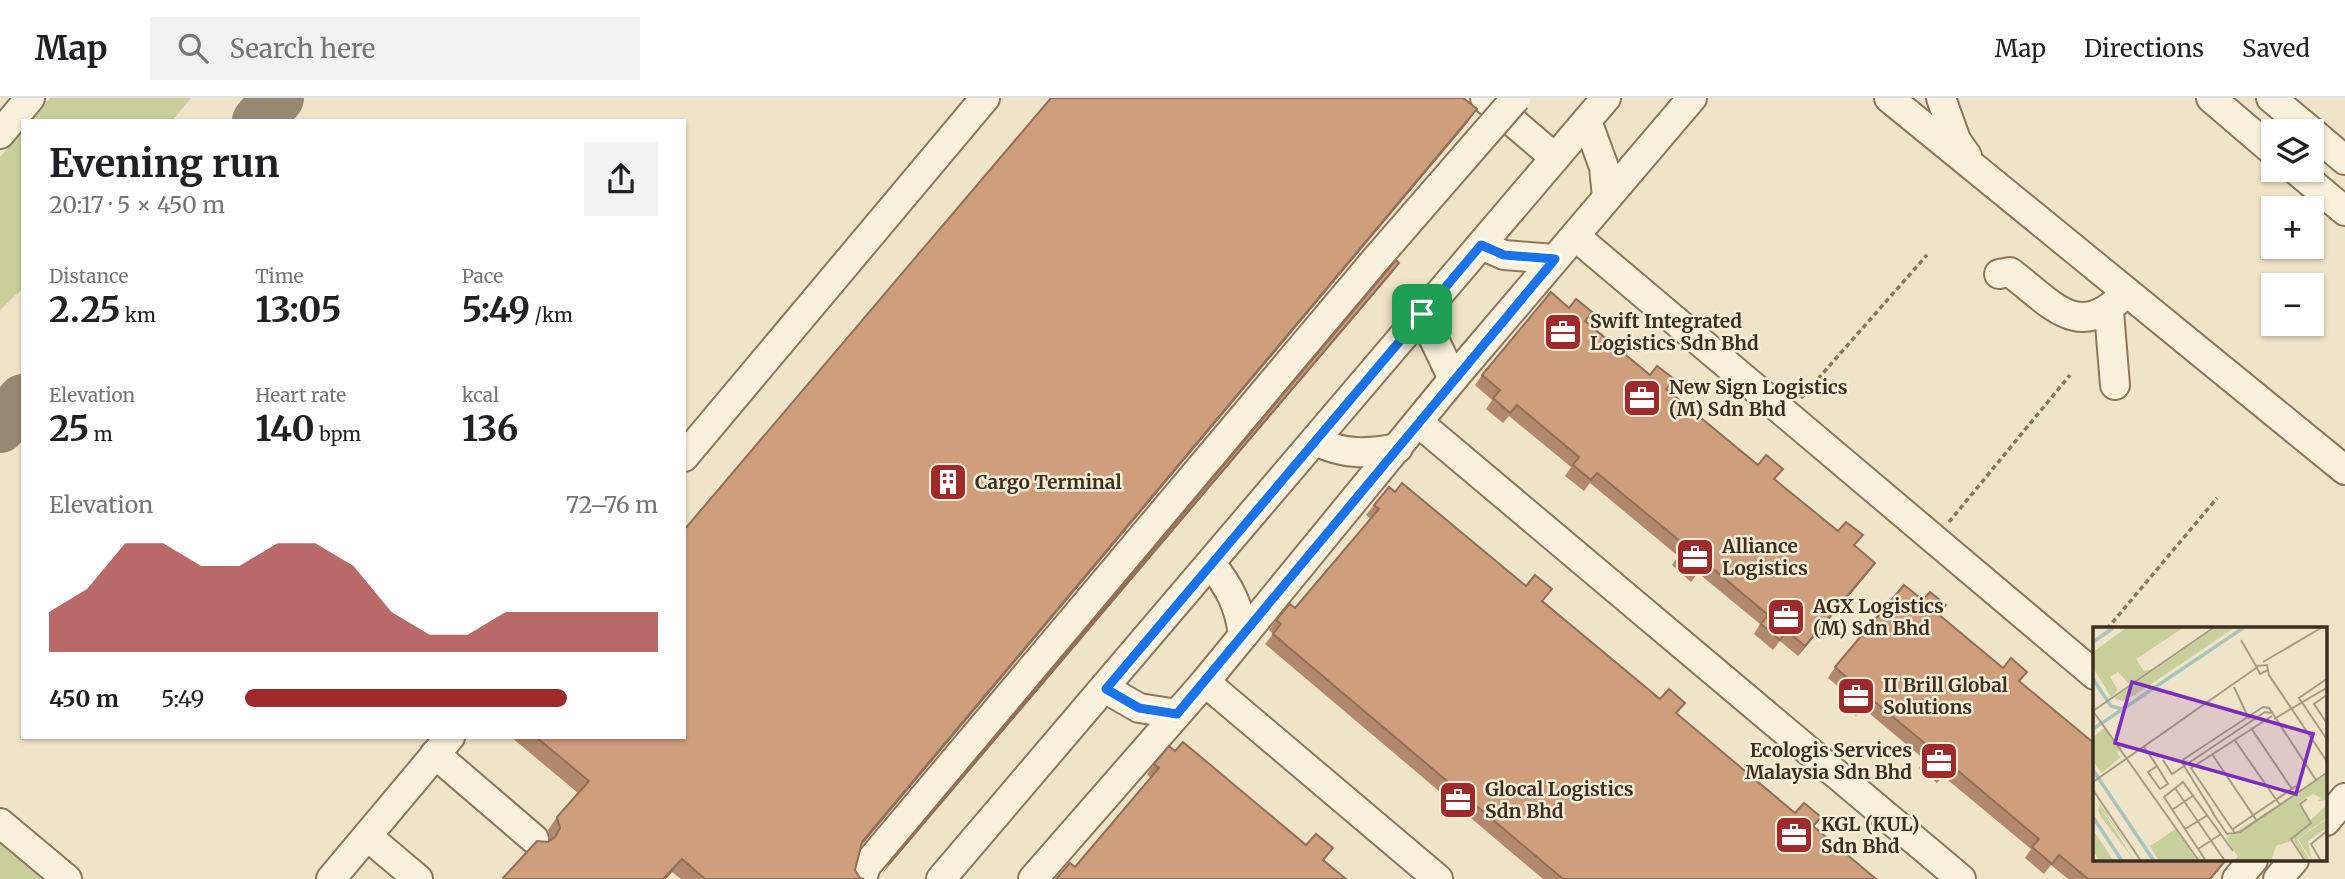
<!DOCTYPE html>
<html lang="en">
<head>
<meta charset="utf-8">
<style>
	body { margin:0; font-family:Merriweather,serif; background:#f2f2f2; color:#202124; height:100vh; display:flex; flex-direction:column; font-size:26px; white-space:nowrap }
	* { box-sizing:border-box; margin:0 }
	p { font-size:23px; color:#757577 }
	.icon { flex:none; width:38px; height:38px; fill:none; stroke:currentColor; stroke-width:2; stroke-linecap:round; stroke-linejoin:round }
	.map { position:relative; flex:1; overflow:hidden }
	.details { position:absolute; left:21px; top:21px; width:665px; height:620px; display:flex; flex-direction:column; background:#fff; border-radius:0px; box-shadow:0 2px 5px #0004 }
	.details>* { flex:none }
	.buttons { position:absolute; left:2261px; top:21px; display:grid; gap:14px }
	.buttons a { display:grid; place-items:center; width:63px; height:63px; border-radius:0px; background:#fff; box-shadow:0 2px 5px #0004; font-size:35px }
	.pin { position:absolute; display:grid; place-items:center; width:60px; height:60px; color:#fff; margin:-30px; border-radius:14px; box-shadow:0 4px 10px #0006 }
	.round { display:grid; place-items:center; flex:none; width:74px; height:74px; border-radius:0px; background:#f2f2f2 }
	.overview { display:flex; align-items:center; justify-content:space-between; height:119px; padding:0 28px }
	h1 { font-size:38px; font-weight:700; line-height:52px }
	.figures { display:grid; grid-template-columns:repeat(3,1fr); gap:10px; height:119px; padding:7px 28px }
	.figures div { display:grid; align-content:center }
	.figures b { font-size:35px; font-weight:700 }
	.figures small { font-size:19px; font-weight:400 }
	.figures p { font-size:19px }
	.chart { height:196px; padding:14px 28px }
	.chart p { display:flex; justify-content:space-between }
	.chart svg { width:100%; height:126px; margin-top:7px; fill:#9e2a2b; opacity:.7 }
	ul { padding:0 28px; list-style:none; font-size:23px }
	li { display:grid; grid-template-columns:112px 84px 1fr; align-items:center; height:52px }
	li i { height:18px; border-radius:9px; background:#9e2a2b }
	header { display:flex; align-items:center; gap:42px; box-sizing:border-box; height:98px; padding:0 35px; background:#fff; border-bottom:2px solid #e0e0e0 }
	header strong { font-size:33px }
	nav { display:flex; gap:38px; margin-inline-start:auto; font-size:24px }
	.search { width:490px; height:63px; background:#f2f2f2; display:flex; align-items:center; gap:18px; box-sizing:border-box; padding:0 24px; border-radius:0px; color:#757577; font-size:26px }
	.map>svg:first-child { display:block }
</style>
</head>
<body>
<header>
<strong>Map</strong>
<div class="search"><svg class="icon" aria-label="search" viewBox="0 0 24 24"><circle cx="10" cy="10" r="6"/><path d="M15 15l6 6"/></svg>Search here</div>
<nav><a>Map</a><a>Directions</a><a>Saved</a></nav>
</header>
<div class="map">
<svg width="2345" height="781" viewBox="0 0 2345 781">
	<rect width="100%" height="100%" fill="#f0e4c8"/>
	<g fill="#c9cf9b">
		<path d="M 50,0 L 191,0 L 172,23 L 31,23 Z"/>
		<path d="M 23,32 L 23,190 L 0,212 L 0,59 Z"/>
		<path d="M 0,742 L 46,781 L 0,781 Z"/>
	</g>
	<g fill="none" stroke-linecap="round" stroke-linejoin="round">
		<g stroke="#968974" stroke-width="52">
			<path d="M 258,23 L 278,0"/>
			<path d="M 0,329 L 23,302"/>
		</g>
		<defs>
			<g id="minor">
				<path d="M 1485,0 L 1555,60"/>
				<path d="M 1889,0 L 2345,372"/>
				<path d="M 1941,0 L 1956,42 L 1967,58"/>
				<path d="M 2211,0 L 2273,53"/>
				<path d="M 2271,0 L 2311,33"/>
				<path d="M 1587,23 L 1604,69 L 1607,99"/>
				<path d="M 2312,34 L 2345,62"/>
				<path d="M 0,36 L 30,0"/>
				<path d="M 2296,72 L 2345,113"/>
				<path d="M 1575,138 L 2095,577"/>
				<path d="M 1481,147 L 1504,157 L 1554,161"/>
				<path d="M 1999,176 L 2010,174 C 2052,206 2080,246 2126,194"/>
				<path d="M 2109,214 L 2115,287"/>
				<path d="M 1422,216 L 1453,281"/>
				<path d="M 1419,325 L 1961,781"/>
				<path d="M 1315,343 C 1344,357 1367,356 1398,350"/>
				<path d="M 684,359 L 985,0"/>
				<path d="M 1211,466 C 1229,488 1240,509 1243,538"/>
				<path d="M 1205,584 L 1438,781"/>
				<path d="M 1106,591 L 1139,610 L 1177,616"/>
				<path d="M 435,656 L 534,741"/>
				<path d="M 2326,723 L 2345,700"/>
				<path d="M 0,725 L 67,781"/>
				<path d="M 367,738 L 418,781"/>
				<path d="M 331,781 L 450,639"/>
				<path d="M 862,781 L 866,768 L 1377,160"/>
				<path d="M 941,781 L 1606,0"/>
				<path d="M 1033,781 L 1205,584 L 1453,281 L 1692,0"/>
				<path d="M 2237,781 L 2253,762"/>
				<path d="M 2278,781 L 2294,762"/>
			</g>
		</defs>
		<use href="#minor" stroke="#8d765c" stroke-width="32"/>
		<g stroke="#8d765c" stroke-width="3.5" stroke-dasharray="5 3.5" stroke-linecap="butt">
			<path d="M 1801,300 L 1927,157"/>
			<path d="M 1949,424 L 2070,277"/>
			<path d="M 2107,531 L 2217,400"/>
		</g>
		<use href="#minor" stroke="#faf1dc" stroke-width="28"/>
		<defs>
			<path id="minor-bridge" d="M 1377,160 L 1516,0"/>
		</defs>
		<use href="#minor-bridge" stroke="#8d765c" stroke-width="32" stroke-linecap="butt"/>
		<use href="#minor-bridge" stroke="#faf1dc" stroke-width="28"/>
	</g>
	<g fill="#b2896c">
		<path d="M 1468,24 L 862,747 L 855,772 L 860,780 L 864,781 L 681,781 L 672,774 L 666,781 L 503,781 L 537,743 L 548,744 L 550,742 L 548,732 L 557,719 L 578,695 L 511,639 L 684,639 Z"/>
		<path d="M 1592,214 L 1586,224 L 1875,465 L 1868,475 L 1798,558 L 1780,543 L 1773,552 L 1754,536 L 1760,526 L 1698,475 L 1691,484 L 1672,467 L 1678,458 L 1590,385 L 1584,393 L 1565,378 L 1571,369 L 1509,318 L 1503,325 L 1486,311 L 1492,302 L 1475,287 L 1482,277 Z"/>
		<path d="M 1374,407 L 1543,503 L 1795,715 L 1821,719 L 1814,729 L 1876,781 L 1543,781 L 1265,546 L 1273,536 L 1269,532 L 1276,522 L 1295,510 L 1371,421 L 1366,417 Z"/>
		<path d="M 1923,502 L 1946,507 L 1939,516 L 2020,584 L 2226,762 L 2211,781 L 2068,781 L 2051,767 L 2044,776 L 2025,760 L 2031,751 L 1943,678 L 1937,685 L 1919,670 L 1925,662 L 1863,610 L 1856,618 L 1839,603 L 1845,594 L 1828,580 L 1835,569 Z"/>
		<path d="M 1154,666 L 1306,747 L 1333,750 L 1075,769 L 1151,680 L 1147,676 Z"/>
	</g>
	<g fill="#916f58">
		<path d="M 1477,11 L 1468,24 L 853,757 L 862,744 Z"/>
		<path d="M 1399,165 L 1392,175 L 881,777 L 888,767 Z"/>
		<path d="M 1875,465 L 1868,475 L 1798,558 L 1805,548 Z"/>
		<path d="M 682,761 L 672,774 L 666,781 L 663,781 Z"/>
	</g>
	<g fill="#cf9f7d" stroke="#916f58" stroke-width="2">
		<path d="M 1051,0 L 1463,0 L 1477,11 L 862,744 L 855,772 L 860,780 L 864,781 L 705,781 L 682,761 L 663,781 L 504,781 L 503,780 L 537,743 L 548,744 L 555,739 L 560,730 L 557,719 L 589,683 L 536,639 L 684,639 L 684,432 Z"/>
		<path d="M 1396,162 L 1399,165 L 888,767 Z"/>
		<path d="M 1551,194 L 1569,210 L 1576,201 L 1592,214 L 1585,223 L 1650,277 L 1657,268 L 1674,281 L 1666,291 L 1758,367 L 1766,357 L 1783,371 L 1774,381 L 1838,433 L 1846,424 L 1863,437 L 1854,447 L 1875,465 L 1805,548 L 1787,533 L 1780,542 L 1761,526 L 1768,517 L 1705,464 L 1698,473 L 1679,457 L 1686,448 L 1597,375 L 1591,382 L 1573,367 L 1579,359 L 1517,307 L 1510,315 L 1493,300 L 1500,292 L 1482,277 Z"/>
		<path d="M 1402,385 L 1526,488 L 1535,477 L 1552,491 L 1542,503 L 1660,601 L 1669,591 L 1685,605 L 1676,615 L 1795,715 L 1804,705 L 1821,719 L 1813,728 L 1876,781 L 1563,781 L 1273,536 L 1281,526 L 1276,522 L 1288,508 L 1290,506 L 1295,510 L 1379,411 L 1374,407 L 1389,389 L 1395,394 Z"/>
		<path d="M 1904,487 L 1923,502 L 1930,494 L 1946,507 L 1938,516 L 2003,570 L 2011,560 L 2027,574 L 2019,583 L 2095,646 L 2095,762 L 2226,762 L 2210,781 L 2088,781 L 2059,757 L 2052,766 L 2032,749 L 2039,741 L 1951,667 L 1944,675 L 1926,660 L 1933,652 L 1870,600 L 1863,607 L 1846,593 L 1853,585 L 1835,569 Z"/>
		<path d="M 1183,644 L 1306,747 L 1316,736 L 1333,750 L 1323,762 L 1346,781 L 1056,781 L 1070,765 L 1075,769 L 1159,670 L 1154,666 L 1169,648 L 1175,653 Z"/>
	</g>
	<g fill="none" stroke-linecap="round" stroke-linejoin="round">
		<defs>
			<path id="route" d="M 1481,147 L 1504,157 L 1555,161 L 1177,616 L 1139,610 L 1106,591 Z"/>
		</defs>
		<use href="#route" stroke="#fff" stroke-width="14"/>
		<use href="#route" stroke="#1a73e8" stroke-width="9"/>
	</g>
	<defs>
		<symbol id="office-square" viewBox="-11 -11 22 22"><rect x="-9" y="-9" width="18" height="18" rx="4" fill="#9e2a2b" stroke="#f7eed8"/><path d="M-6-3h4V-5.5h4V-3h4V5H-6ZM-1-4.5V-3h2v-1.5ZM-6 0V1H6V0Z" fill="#fff"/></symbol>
		<symbol id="building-square" viewBox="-11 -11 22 22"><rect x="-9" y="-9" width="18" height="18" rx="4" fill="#9e2a2b" stroke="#f7eed8"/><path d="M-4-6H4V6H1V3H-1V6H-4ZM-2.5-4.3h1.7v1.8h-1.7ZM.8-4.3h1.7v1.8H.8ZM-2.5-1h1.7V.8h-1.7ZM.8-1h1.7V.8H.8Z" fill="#fff"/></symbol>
	</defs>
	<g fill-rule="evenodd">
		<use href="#office-square" x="1541" y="212" width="44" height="44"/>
		<use href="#office-square" x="1620" y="278" width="44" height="44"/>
		<use href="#building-square" x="926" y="362" width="44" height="44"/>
		<use href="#office-square" x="1673" y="437" width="44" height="44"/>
		<use href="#office-square" x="1764" y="497" width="44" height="44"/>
		<use href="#office-square" x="1834" y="576" width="44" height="44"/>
		<use href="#office-square" x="1917" y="641" width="44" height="44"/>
		<use href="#office-square" x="1436" y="680" width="44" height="44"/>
		<use href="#office-square" x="1772" y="715" width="44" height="44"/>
	</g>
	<g text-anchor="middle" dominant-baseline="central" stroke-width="5" stroke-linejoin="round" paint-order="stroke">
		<g font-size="19" font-weight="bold" fill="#3d2e20" stroke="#f7eed8" text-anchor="start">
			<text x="1590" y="223">Swift Integrated<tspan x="1590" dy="22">Logistics Sdn Bhd</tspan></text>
			<text x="1669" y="289">New Sign Logistics<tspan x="1669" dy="22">(M) Sdn Bhd</tspan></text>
			<text x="975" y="384">Cargo Terminal</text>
			<text x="1722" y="448">Alliance<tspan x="1722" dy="22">Logistics</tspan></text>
			<text x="1813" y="508">AGX Logistics<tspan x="1813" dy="22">(M) Sdn Bhd</tspan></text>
			<text x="1883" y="587">II Brill Global<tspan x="1883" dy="22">Solutions</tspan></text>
			<text x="1912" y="652" text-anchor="end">Ecologis Services<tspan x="1912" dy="22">Malaysia Sdn Bhd</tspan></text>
			<text x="1485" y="691">Glocal Logistics<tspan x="1485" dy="22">Sdn Bhd</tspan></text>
			<text x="1821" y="726">KGL (KUL)<tspan x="1821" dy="22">Sdn Bhd</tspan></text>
		</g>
	</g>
	<g transform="translate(2093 529)">
		<rect width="234" height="234" fill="#f0e4c8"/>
		<path d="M 33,1 L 90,1 L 43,32 L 51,44 L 60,42 L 37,58 L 25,45 L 17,50 L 25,63 L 18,70 L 0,41 L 0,25 ZM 122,1 L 141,1 L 42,68 L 29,74 L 21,71 ZM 11,101 L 29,122 L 24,125 L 27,129 L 31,127 L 9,146 L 0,134 L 0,110 ZM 234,147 L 234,173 L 225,174 L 228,171 L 220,167 L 205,176 L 217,194 L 198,214 L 183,219 L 178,234 L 139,234 L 145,230 L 133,211 ZM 7,177 L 46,234 L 7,180 L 42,234 L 8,190 L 5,183 ZM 234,178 L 234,191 L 204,212 L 217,234 L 213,234 L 199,210 ZM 234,192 L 234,201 L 215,214 L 219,234 L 205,212 ZM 83,202 L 104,234 L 66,234 L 57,219 ZM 0,203 L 21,234 L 6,233 L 0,224 Z" fill="#c9cf9b"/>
		<path fill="none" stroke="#a9c4bc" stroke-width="3.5" d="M 0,15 L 20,1M 0,52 L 18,79 L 29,82M 0,102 L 150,1M 0,143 L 61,234M 0,190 L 29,234"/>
		<path fill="none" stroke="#a89b85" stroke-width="2" d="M 148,13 L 163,39M 170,35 L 228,1M 175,43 L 167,47 L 163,39 L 174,38 L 176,48 L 235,136M 235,51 L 206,71 L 235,114M 141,60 L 156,92M 235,67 L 221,77 L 235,98M 0,84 L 106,234M 0,84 L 120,1M 181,92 L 235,60M 158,101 L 199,162M 141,112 L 187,178M 51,120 L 64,139 L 75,157 L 67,162 L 55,145 L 64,139M 119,127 L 164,194M 70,133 L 79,147 L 172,85 L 178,86M 0,155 L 163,41M 82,161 L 132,234M 0,163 L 48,234M 79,183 L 101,168M 119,185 L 134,207 L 147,205 L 235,145M 121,187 L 88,134 L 170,80 L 176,81 L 223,153M 92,202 L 115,188M 140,202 L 203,159M 141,205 L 98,141 L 179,89M 105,222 L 128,207M 113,234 L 71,170 L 90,155 L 140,224M 212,234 L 198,212 L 218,196 L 207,177 L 214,172M 228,234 L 218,217 L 235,203"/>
		<path fill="#7b2cbf" fill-opacity="0.15" stroke="#7b2cbf" stroke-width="3.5" d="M 39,55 L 220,107 L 203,167 L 22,116 Z"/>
		<rect width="234" height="234" fill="none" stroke="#3d2e20" stroke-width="3.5"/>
	</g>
</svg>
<div class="buttons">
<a><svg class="icon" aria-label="layers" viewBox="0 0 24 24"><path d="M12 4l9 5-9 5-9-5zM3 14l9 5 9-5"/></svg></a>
<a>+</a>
<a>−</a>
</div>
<div class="pin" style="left:1422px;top:216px;background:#1e9e55"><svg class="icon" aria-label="arrive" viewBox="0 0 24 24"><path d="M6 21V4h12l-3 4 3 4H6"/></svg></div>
<section class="details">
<div class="overview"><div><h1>Evening run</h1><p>20:17 · 5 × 450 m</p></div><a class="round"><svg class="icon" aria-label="share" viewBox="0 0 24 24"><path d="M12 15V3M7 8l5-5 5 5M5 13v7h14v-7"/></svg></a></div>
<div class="figures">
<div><p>Distance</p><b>2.25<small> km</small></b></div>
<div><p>Time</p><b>13:05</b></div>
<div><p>Pace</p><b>5:49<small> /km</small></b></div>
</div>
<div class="figures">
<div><p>Elevation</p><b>25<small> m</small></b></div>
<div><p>Heart rate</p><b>140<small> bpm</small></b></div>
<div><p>kcal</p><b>136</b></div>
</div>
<div class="chart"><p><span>Elevation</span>72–76 m</p>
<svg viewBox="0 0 160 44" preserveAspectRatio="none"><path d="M0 44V30L10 22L20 6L30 6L40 14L50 14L60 6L70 6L80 14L90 30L100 38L110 38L120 30L130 30L140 30L150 30L160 30V44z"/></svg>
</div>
<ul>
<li><b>450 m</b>5:49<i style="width:78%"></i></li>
</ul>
</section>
</div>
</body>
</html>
